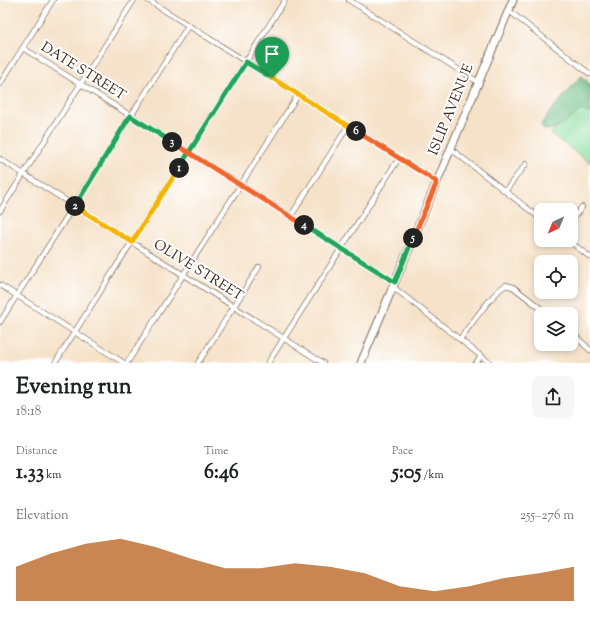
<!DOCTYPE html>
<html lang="en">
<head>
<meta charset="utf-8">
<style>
	body { margin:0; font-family:"Sorts Mill Goudy",serif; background:#f6f6f6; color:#202124; height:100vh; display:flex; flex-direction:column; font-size:15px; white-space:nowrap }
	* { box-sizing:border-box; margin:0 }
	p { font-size:13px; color:#757577 }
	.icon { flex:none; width:22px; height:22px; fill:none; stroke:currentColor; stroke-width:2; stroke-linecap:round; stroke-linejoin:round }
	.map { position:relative; height:363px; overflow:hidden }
	.sheet { display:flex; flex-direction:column; background:#fff; flex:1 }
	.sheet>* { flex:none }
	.needle { width:26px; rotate:224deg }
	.buttons { position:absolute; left:534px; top:203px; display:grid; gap:8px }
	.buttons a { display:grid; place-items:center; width:44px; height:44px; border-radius:8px; background:#fff; box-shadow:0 2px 6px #0003; font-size:20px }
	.pin { position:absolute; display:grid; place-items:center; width:34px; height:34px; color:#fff; margin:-41px -17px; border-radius:50% 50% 50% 0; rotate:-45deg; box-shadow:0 0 4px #0007 }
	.pin .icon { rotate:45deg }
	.km { position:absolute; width:20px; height:20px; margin:-10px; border-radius:50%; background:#222; color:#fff; font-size:11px; line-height:20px; text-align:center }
	.round { display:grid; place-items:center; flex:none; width:42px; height:42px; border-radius:8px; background:#f6f6f6 }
	.head { display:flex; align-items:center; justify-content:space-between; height:68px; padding:0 16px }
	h1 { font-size:22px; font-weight:800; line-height:30px }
	.metrics { display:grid; grid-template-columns:repeat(3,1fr); gap:6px; height:68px; padding:4px 16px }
	.metrics div { display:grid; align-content:center }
	.metrics b { font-size:20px; font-weight:800 }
	.metrics small { font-size:11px; font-weight:400 }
	.metrics p { font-size:11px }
	.chart { height:112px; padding:8px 16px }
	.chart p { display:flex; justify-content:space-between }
	.chart svg { width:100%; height:72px; margin-top:4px; fill:#b45309; opacity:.7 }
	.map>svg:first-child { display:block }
</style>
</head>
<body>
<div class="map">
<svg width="590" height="363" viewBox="0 0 590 363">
	<rect width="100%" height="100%" fill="#fff"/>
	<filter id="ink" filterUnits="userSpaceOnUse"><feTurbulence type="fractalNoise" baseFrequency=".025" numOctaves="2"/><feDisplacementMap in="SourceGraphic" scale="8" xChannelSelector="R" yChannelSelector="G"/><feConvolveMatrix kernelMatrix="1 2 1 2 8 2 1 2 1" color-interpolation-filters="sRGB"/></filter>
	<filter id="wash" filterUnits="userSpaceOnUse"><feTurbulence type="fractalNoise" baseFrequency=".012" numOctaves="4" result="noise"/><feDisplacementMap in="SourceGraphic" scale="16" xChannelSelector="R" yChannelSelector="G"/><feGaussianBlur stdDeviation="0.9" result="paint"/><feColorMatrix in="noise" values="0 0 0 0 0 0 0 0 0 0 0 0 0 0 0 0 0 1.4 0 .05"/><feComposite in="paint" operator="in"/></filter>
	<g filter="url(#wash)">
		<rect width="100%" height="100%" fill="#f6e2c9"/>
		<path fill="#8cdfa1" stroke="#648460" d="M 590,86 L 590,163 L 551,134 Z"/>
		<path fill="#71be87" stroke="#567452" d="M 581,76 L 590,84 L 590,114 L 581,110 C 571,118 558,131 544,130 L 541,125 L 549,113 Z"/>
	</g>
	<g filter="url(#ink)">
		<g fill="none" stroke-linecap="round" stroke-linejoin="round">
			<defs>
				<g id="street">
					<path d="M 148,0 L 437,182"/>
					<path d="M 349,0 L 478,82"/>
					<path d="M 508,10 L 590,74"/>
					<path d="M 23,48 L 395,282"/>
					<path d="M 0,84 L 53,0"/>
					<path d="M 451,149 L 541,219"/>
					<path d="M 0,159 L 323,363"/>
					<path d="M 505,191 L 526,164"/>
					<path d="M 0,211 L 134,0"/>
					<path d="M 291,216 L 348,126"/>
					<path d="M 571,221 L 582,207"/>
					<path d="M 568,240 L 590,257"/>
					<path d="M 0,285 L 124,363"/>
					<path d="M 393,287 L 490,363"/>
					<path d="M 0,322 L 188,26"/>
					<path d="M 571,332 L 590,350"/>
					<path d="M 460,339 C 471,325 492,293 506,285 L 513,287 L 548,314"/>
					<path d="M 55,363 L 285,0"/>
					<path d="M 127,363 L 298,95"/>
					<path d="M 198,363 L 259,267"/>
					<path d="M 268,363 L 399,158"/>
					<path d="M 476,363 L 481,356"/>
				</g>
				<path id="primary" d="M 361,363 L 513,0"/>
			</defs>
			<use href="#street" stroke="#7c6a5a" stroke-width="6"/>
			<use href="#primary" stroke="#7c6a5a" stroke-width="9"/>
			<use href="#street" stroke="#fff" stroke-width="4.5"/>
			<use href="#primary" stroke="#fff" stroke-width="7"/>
		</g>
	</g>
	<g fill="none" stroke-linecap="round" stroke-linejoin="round" filter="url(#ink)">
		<defs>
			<path id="split-1" d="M 179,168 L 246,62 L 272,78"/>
			<path id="split-2" d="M 75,206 L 132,242 L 179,168"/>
			<path id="split-3" d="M 75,206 L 130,116 L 172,142"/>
			<path id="split-4" d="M 172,142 L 304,225"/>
			<path id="split-5" d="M 304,225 L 395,282 L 413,238"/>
			<path id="split-6" d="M 356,131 L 437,182 L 413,238"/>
			<path id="split-7" d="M 272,78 L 356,131"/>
		</defs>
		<use href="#split-1" stroke="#fff" stroke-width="8"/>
		<use href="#split-2" stroke="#fff" stroke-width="8"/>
		<use href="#split-3" stroke="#fff" stroke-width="8"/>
		<use href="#split-4" stroke="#fff" stroke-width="8"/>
		<use href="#split-5" stroke="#fff" stroke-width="8"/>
		<use href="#split-6" stroke="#fff" stroke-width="8"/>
		<use href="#split-7" stroke="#fff" stroke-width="8"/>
		<use href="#split-1" stroke="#22a559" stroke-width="5"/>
		<use href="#split-2" stroke="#f5b400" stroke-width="5"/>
		<use href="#split-3" stroke="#22a559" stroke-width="5"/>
		<use href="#split-4" stroke="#f0652b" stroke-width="5"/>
		<use href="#split-5" stroke="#22a559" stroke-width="5"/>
		<use href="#split-6" stroke="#f0652b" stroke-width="5"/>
		<use href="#split-7" stroke="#f5b400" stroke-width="5"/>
	</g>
	<g text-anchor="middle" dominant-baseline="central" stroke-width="4" stroke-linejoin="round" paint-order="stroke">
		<g font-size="14" fill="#3b2a1e" stroke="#fff">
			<text transform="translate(83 72) rotate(32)">DATE STREET</text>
			<text transform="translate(452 110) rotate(-68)">ISLIP AVENUE</text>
			<text transform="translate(198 271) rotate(32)">OLIVE STREET</text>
		</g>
	</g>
</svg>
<div class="buttons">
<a><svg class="needle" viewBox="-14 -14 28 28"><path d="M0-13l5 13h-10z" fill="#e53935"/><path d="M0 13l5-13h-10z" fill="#757577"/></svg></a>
<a><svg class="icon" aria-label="locate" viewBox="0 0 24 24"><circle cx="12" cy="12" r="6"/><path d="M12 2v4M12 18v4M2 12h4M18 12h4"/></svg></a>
<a><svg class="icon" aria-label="layers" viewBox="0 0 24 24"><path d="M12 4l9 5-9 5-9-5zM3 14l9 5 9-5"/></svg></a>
</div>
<div class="pin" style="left:272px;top:78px;background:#1e9e55"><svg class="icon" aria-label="arrive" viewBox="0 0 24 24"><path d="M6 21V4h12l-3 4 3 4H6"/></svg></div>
<b class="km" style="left:179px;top:168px">1</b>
<b class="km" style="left:75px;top:206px">2</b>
<b class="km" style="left:172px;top:142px">3</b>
<b class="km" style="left:304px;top:225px">4</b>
<b class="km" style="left:413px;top:238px">5</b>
<b class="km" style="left:356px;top:131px">6</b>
</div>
<section class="sheet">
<div class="head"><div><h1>Evening run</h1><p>18:18</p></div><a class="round"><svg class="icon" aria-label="share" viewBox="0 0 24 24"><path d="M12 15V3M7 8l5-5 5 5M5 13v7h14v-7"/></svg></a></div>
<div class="metrics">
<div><p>Distance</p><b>1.33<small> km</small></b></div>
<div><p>Time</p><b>6:46</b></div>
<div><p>Pace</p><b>5:05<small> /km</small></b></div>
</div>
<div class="chart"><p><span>Elevation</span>255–276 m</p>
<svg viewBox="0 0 160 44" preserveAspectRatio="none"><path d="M0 44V23L10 15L20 9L30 6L40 11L50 18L60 24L70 24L80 21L90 23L100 27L110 35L120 38L130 35L140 30L150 27L160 23V44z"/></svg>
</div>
</section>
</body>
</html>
